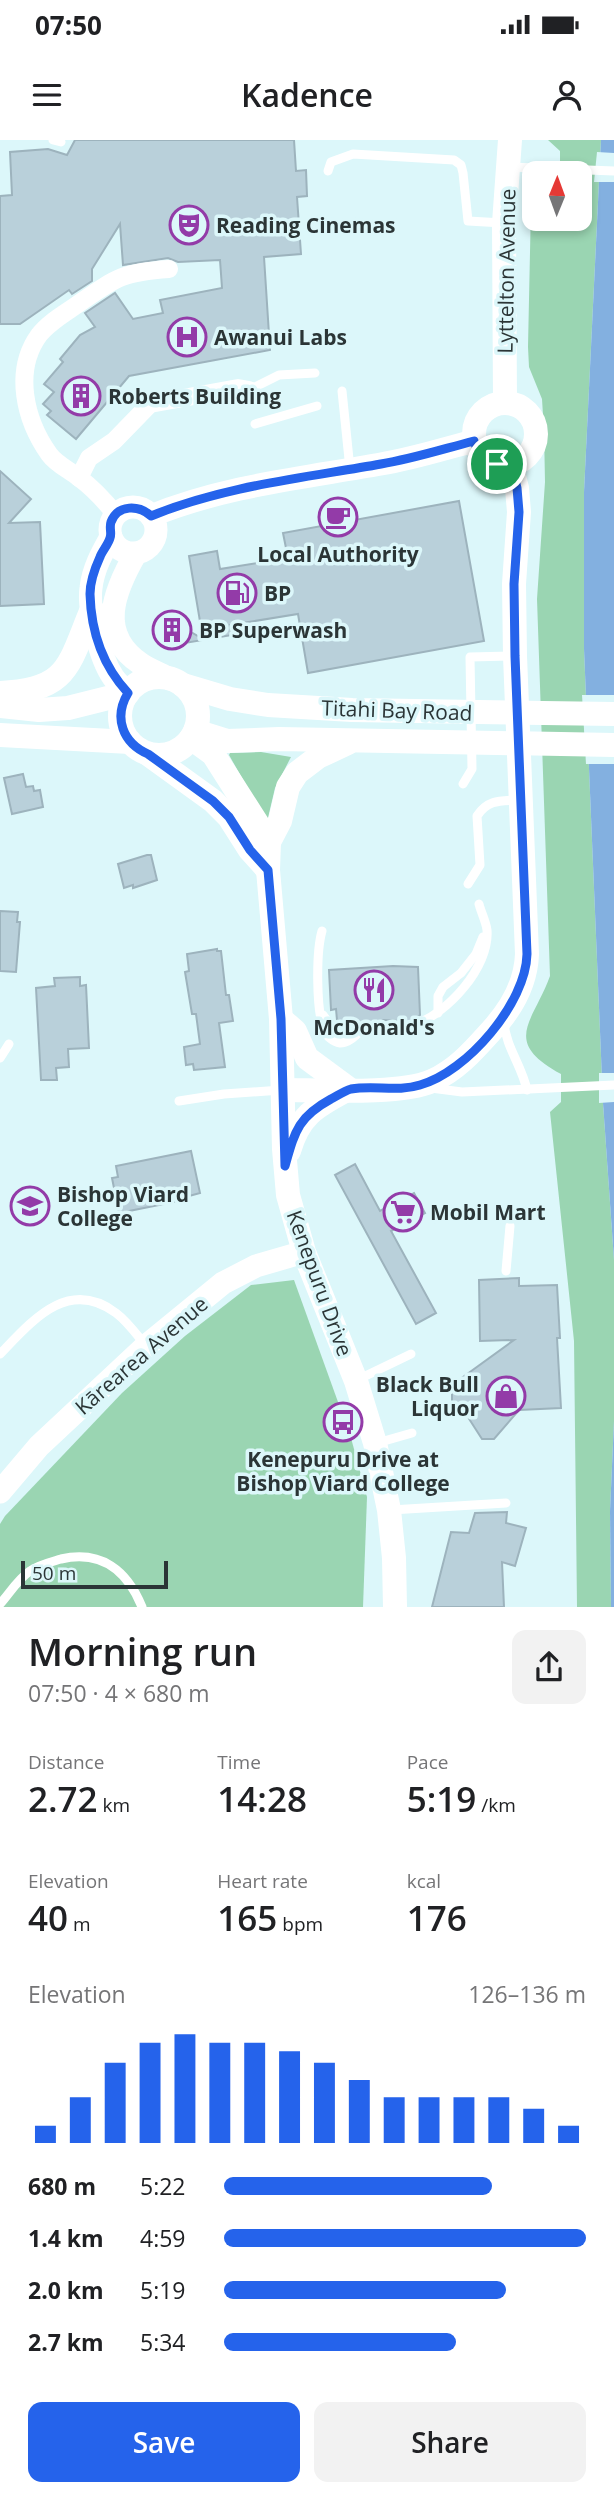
<!DOCTYPE html>
<html lang="en">
<head>
<meta charset="utf-8">
<style>
	body { margin:0; font-family:"Open Sans",sans-serif; background:#f2f2f2; color:#202124; height:100vh; display:flex; flex-direction:column; font-size:26px; white-space:nowrap }
	* { box-sizing:border-box; margin:0 }
	p { font-size:23px; color:#757577 }
	.icon { flex:none; width:38px; height:38px; fill:none; stroke:currentColor; stroke-width:2; stroke-linecap:round; stroke-linejoin:round }
	.map { position:relative; height:1467px; overflow:hidden }
	.details { display:flex; flex-direction:column; background:#fff; flex:1 }
	.details>* { flex:none }
	.needle { width:46px; rotate:1deg }
	.fabs { position:absolute; left:522px; top:21px; display:grid; gap:14px }
	.fabs a { display:grid; place-items:center; width:70px; height:70px; border-radius:14px; background:#fff; box-shadow:0 4px 10px #0003; font-size:35px }
	.scale { position:absolute; left:21px; bottom:18px; width:147px; box-sizing:border-box; padding-left:7px; border:4px solid #2b3536; border-top:0; font-size:19px; line-height:24px; white-space:nowrap; color:#2b3536; -webkit-text-stroke:5px #dcf7fa; paint-order:stroke }
	.pin { position:absolute; display:grid; place-items:center; width:60px; height:60px; color:#fff; margin:-30px; border:4px solid #fff; border-radius:50%; box-shadow:0 2px 7px #0007 }
	.round { display:grid; place-items:center; flex:none; width:74px; height:74px; border-radius:14px; background:#f2f2f2 }
	.summary { display:flex; align-items:center; justify-content:space-between; height:119px; padding:0 28px }
	h1 { font-size:38px; font-weight:600; line-height:52px }
	.stats { display:grid; grid-template-columns:repeat(3,1fr); gap:10px; height:119px; padding:7px 28px }
	.stats div { display:grid; align-content:center }
	.stats b { font-size:35px; font-weight:600 }
	.stats small { font-size:19px; font-weight:400 }
	.stats p { font-size:19px }
	.chart { height:196px; padding:14px 28px }
	.chart p { display:flex; justify-content:space-between }
	.chart svg { width:100%; height:126px; margin-top:7px; stroke:#2563eb; stroke-width:6 }
	.cta { display:flex; gap:14px; margin-top:auto; padding:14px 28px }
	.cta a { flex:1; height:80px; border-radius:14px; background:#2563eb; color:#fff; font-size:28px; font-weight:600; line-height:80px; text-align:center }
	.cta a+a { background:#f2f2f2; color:#202124 }
	ul { padding:0 28px; list-style:none; font-size:23px }
	li { display:grid; grid-template-columns:112px 84px 1fr; align-items:center; height:52px }
	li i { height:18px; border-radius:9px; background:#2563eb }
	.status { display:flex; justify-content:space-between; align-items:center; height:49px; padding:0 35px; background:#fff; direction:ltr }
	.status svg { height:19px; fill:currentColor }
	header { display:flex; justify-content:space-between; align-items:center; height:91px; padding:0 28px; background:#fff; font-size:32px; font-weight:600 }
	.map>svg:first-child { display:block }
</style>
</head>
<body>
<div class="status"><b>07:50</b><svg viewBox="0 0 49 12"><path d="M0 12V9h3v3zM5 12V6h3v6zM10 12V3h3v9zM15 12V0h3v12zM26 1h20v11H26zM47 4h2v5h-2z"/></svg></div>
<header><svg class="icon" aria-label="menu" viewBox="0 0 24 24"><path d="M4 6h16M4 12h16M4 18h16"/></svg>Kadence<svg class="icon" aria-label="person" viewBox="0 0 24 24"><circle cx="12" cy="8" r="4"/><path d="M4 21q1-7 8-7t8 7"/></svg></header>
<div class="map">
<svg width="614" height="1467" viewBox="0 0 614 1467">
	<rect width="100%" height="100%" fill="#dcf7fa"/>
	<g fill="#9ad5b2">
		<path d="M 548,0 L 601,0 L 584,352 L 584,509 L 603,963 L 614,1120 L 614,1281 L 610,1371 L 611,1467 L 577,1467 L 574,1201 L 550,972 L 561,962 L 561,934 C 501,901 533,883 550,836 L 537,459 L 545,342 L 544,291 L 542,259 L 529,227 L 528,207 L 531,65 L 534,55 L 534,79 L 579,79 L 579,33 L 560,33 L 560,11 Z"/>
		<path d="M 261,612 L 291,617 L 275,648 L 267,682 L 229,615 L 230,613 Z"/>
		<path d="M 294,1140 L 351,1298 L 367,1357 L 363,1467 L 0,1467 L 0,1384 L 5,1376 L 122,1253 L 185,1196 L 251,1145 Z"/>
	</g>
	<g fill="#83b0e0">
		<path d="M 601,0 L 614,0 L 614,1120 L 603,963 L 584,509 L 584,352 Z"/>
		<path d="M 614,1281 L 614,1467 L 611,1467 L 610,1371 Z"/>
	</g>
	<g fill="#dcf7fa">
		<path d="M 597,12 L 614,13 L 614,42 L 594,42 Z"/>
		<path d="M 582,555 L 614,555 L 614,624 L 586,624 Z"/>
		<path d="M 599,933 L 614,933 L 614,962 L 599,963 Z"/>
	</g>
	<g fill="#b9d0da" stroke="#9db3bd" stroke-width="2">
		<path d="M 75,0 L 294,0 L 296,31 L 306,30 L 307,56 L 297,57 L 301,114 L 264,117 L 270,210 L 129,236 L 76,299 L 47,275 L 51,271 L 43,264 L 54,252 L 44,244 L 63,222 L 60,219 L 80,195 L 95,187 L 85,173 L 115,153 L 133,179 L 163,173 L 160,160 L 222,148 L 220,120 L 178,122 L 168,118 L 123,125 L 120,84 L 92,129 L 92,141 L 72,154 L 69,150 L 20,184 L 0,184 L 0,56 L 12,55 L 10,12 L 48,9 L 67,15 Z"/>
		<path d="M 0,331 L 31,359 L 9,383 L 40,382 L 44,464 L 0,466 Z"/>
		<path d="M 459,361 L 484,501 L 308,533 L 298,474 L 230,485 L 232,495 L 179,504 L 154,489 L 162,475 L 203,499 L 189,416 L 217,411 L 220,429 L 288,418 L 283,393 Z"/>
		<path d="M 23,634 L 26,647 L 33,646 L 34,651 L 40,650 L 43,667 L 12,674 L 4,638 Z"/>
		<path d="M 147,715 L 151,715 L 157,740 L 133,748 L 133,745 L 124,748 L 118,724 Z"/>
		<path d="M 0,771 L 18,772 L 17,782 L 20,782 L 16,832 L 0,831 Z"/>
		<path d="M 217,809 L 217,811 L 221,811 L 226,855 L 229,855 L 233,881 L 219,883 L 225,927 L 194,930 L 193,924 L 186,925 L 184,907 L 200,904 L 196,874 L 192,874 L 185,832 L 189,831 L 187,814 Z"/>
		<path d="M 393,826 L 418,827 L 420,875 L 408,882 L 407,887 L 411,891 L 400,892 L 402,886 L 398,881 L 383,880 L 376,886 L 377,891 L 382,894 L 367,895 L 370,888 L 366,883 L 345,883 L 337,880 L 336,869 L 331,870 L 329,830 Z"/>
		<path d="M 80,837 L 80,846 L 86,845 L 89,908 L 68,909 L 69,927 L 56,928 L 57,940 L 41,940 L 36,848 L 55,846 L 54,838 Z"/>
		<path d="M 191,1011 L 200,1053 L 189,1056 L 189,1059 L 119,1073 L 112,1038 L 118,1037 L 116,1026 Z"/>
		<path d="M 355,1024 L 380,1071 L 414,1053 L 425,1073 L 391,1091 L 436,1173 L 416,1184 L 335,1035 Z"/>
		<path d="M 519,1138 L 519,1146 L 557,1145 L 560,1198 L 557,1198 L 561,1268 L 519,1270 L 494,1299 L 482,1299 L 464,1271 L 452,1267 L 452,1245 L 514,1200 L 480,1201 L 479,1140 Z"/>
		<path d="M 507,1372 L 506,1383 L 526,1388 L 515,1426 L 502,1422 L 504,1467 L 432,1467 L 451,1392 L 469,1393 L 475,1373 Z"/>
	</g>
	<g fill="none" stroke-linecap="round" stroke-linejoin="round">
		<g stroke="#fff" stroke-width="9">
			<path d="M 53,0 L 61,2"/>
			<path d="M 510,27 L 614,31"/>
			<path d="M 328,31 L 331,22 L 353,14 L 454,20 L 461,25 L 463,33 L 468,81 L 503,83"/>
			<path d="M 249,250 L 279,235 L 315,233"/>
			<path d="M 342,251 L 350,329"/>
			<path d="M 255,284 L 317,266"/>
			<path d="M 463,644 L 472,629 L 470,517 L 513,516"/>
			<path d="M 468,744 L 480,725 L 477,676 C 488,659 501,661 519,660"/>
			<path d="M 322,791 C 316,812 316,870 324,890 C 326,896 333,902 340,903 C 349,903 357,894 363,889"/>
			<path d="M 438,873 L 438,856 L 443,847 L 461,833 L 476,814 L 483,797"/>
			<path d="M 323,875 C 334,891 343,891 362,889"/>
			<path d="M 504,883 C 506,907 522,926 527,950"/>
			<path d="M 414,885 C 447,874 490,827 487,790 C 486,782 481,772 479,764"/>
			<path d="M 383,887 L 395,887"/>
			<path d="M 0,918 L 9,904"/>
			<path d="M 431,948 L 462,952 L 614,945"/>
			<path d="M 179,961 L 224,954 L 281,950"/>
			<path d="M 506,1131 L 510,1086"/>
			<path d="M 0,1214 C 32,1181 68,1137 116,1173 C 128,1182 137,1195 146,1206"/>
			<path d="M 357,1240 L 411,1214"/>
			<path d="M 377,1303 L 412,1293"/>
			<path d="M 387,1348 L 429,1341"/>
			<path d="M 391,1370 L 506,1363"/>
			<path d="M 0,1464 C 9,1454 18,1439 30,1431 C 38,1425 51,1422 61,1419 C 101,1410 127,1430 142,1467"/>
		</g>
		<g stroke="#fff" stroke-width="18">
			<path d="M 79,338 L 89,318 L 114,301 L 150,264 L 238,248 L 249,250"/>
			<path d="M 116,375 C 105,361 93,348 78,337 C 69,330 56,324 49,314 C 25,280 13,231 39,195 C 50,181 67,172 81,162 C 117,137 124,132 169,129"/>
		</g>
		<g stroke="#fff" stroke-width="23">
			<circle cx="133" cy="390" r="23"/>
			<path d="M 151,376 C 224,346 303,338 381,324 C 412,319 443,309 474,301"/>
			<path d="M 111,397 C 102,413 93,429 91,448 C 88,470 100,518 113,537 C 117,543 123,548 128,553"/>
			<path d="M 136,413 C 114,451 96,494 141,524 C 150,530 161,534 170,539"/>
			<path d="M 0,1352 L 39,1306 L 146,1206 L 223,1143 L 256,1126 L 304,1112"/>
		</g>
		<g stroke="#fff" stroke-width="24">
			<path d="M 505,262 L 504,83 L 510,0"/>
			<circle cx="505" cy="294" r="31"/>
			<circle cx="159" cy="576" r="39"/>
			<path d="M 183,545 L 230,559 L 268,565 L 352,570 L 614,574"/>
			<path d="M 0,553 C 69,550 68,526 92,469"/>
			<path d="M 0,566 L 39,570 L 68,568 L 128,553"/>
			<path d="M 195,591 L 227,601 L 279,599 L 614,605"/>
			<path d="M 0,595 L 130,602"/>
			<path d="M 191,598 L 213,614 L 269,702 L 268,730 L 281,879 L 284,1009 L 288,1055 L 304,1112 L 356,1241 L 375,1303 L 389,1370 L 394,1418 L 395,1467"/>
			<path d="M 148,614 L 213,661 L 229,677 L 250,710 L 268,730"/>
			<path d="M 269,702 L 280,681 L 288,647 L 297,633 L 318,617 L 348,603"/>
			<path d="M 281,879 L 295,891 L 307,918 L 349,949"/>
			<path d="M 283,950 C 319,950 401,955 432,941 C 457,930 474,910 492,890 C 512,868 526,844 527,814 L 515,516 L 514,444 L 519,372 L 517,348 L 511,325"/>
			<path d="M 289,1011 C 299,976 315,967 345,951"/>
		</g>
	</g>
	<g fill="none" stroke-linecap="round" stroke-linejoin="round">
		<defs>
			<path id="route" d="M 474,301 C 479,318 493,326 511,324 L 517,348 L 519,372 L 514,444 L 515,516 L 527,814 C 526,863 467,932 420,945 C 398,952 374,945 351,949 C 344,951 337,956 331,959 C 298,977 295,991 285,1026 L 281,879 L 268,730 L 250,710 L 229,677 L 213,661 L 148,614 C 123,603 113,578 128,553 C 103,526 91,491 90,454 C 90,442 95,428 100,417 C 102,411 108,405 110,398 C 112,393 109,388 111,382 C 118,364 139,365 151,376 C 224,346 303,338 381,324 C 412,319 443,309 474,301 Z"/>
		</defs>
		<use href="#route" stroke="#fff" stroke-width="14"/>
		<use href="#route" stroke="#2563eb" stroke-width="9"/>
	</g>
	<defs>
		<symbol id="theatre-ring" viewBox="-11 -11 22 22"><circle r="9.5" fill="#dcf7fa" stroke="#933ba8" stroke-width="1.5"/><path d="M-5-5.5Q0-4 5-5.5V0Q5 5 0 6Q-5 5-5 0ZM-3.3-2.5H-1v1.5H-3.3ZM1-2.5H3.3v1.5H1ZM-2.8 1Q0 5.5 2.8 1Z" fill="#933ba8"/></symbol>
		<symbol id="hospital-ring" viewBox="-11 -11 22 22"><circle r="9.5" fill="#dcf7fa" stroke="#933ba8" stroke-width="1.5"/><path d="M-5-5h3v3.5h4V-5h3V5h-3V1.5h-4V5h-3Z" fill="#933ba8"/></symbol>
		<symbol id="building-ring" viewBox="-11 -11 22 22"><circle r="9.5" fill="#dcf7fa" stroke="#933ba8" stroke-width="1.5"/><path d="M-4-6H4V6H1V3H-1V6H-4ZM-2.5-4.3h1.7v1.8h-1.7ZM.8-4.3h1.7v1.8H.8ZM-2.5-1h1.7V.8h-1.7ZM.8-1h1.7V.8H.8Z" fill="#933ba8"/></symbol>
		<symbol id="cafe-ring" viewBox="-11 -11 22 22"><circle r="9.5" fill="#dcf7fa" stroke="#933ba8" stroke-width="1.5"/><path d="M-5.5-4.5H6V0H3Q3 3.5 0 3.5H-2.5Q-5.5 3.5-5.5 0ZM3-3.2v2h1.7v-2ZM-6 4.5H4V6H-6Z" fill="#933ba8"/></symbol>
		<symbol id="fuel-ring" viewBox="-11 -11 22 22"><circle r="9.5" fill="#dcf7fa" stroke="#933ba8" stroke-width="1.5"/><path d="M-5.5-6h7V0h2V4h1.3V-2.5L3-4.5l.8-.8L6-3V5H2.5V1h-1V6h-7ZM-4.2-4.7v3.2H.2V-4.7Z" fill="#933ba8"/></symbol>
		<symbol id="restaurant-ring" viewBox="-11 -11 22 22"><circle r="9.5" fill="#dcf7fa" stroke="#933ba8" stroke-width="1.5"/><path d="M-5-6h1v4h1v-4h1v4h1v-4h1v5L-1.5 .5V6h-2V.5L-5-1ZM5-6V6H3V1.5H1.5Q1.5-4 5-6Z" fill="#933ba8"/></symbol>
		<symbol id="school-ring" viewBox="-11 -11 22 22"><circle r="9.5" fill="#dcf7fa" stroke="#933ba8" stroke-width="1.5"/><path d="M0-5L7-2L0 1L-7-2ZM-4 1L0 2.5L4 1V4Q0 6-4 4Z" fill="#933ba8"/></symbol>
		<symbol id="supermarket-ring" viewBox="-11 -11 22 22"><circle r="9.5" fill="#dcf7fa" stroke="#933ba8" stroke-width="1.5"/><path d="M-6-5.5h2.5l.6 2H6L4.5 2H-2.5L-4.4-4H-6ZM-1.5 3.2a1.3 1.3 0 1 0 .1 0ZM3 3.2a1.3 1.3 0 1 0 .1 0Z" fill="#933ba8"/></symbol>
		<symbol id="shop-ring" viewBox="-11 -11 22 22"><circle r="9.5" fill="#dcf7fa" stroke="#933ba8" stroke-width="1.5"/><path d="M-5-2.5h2.3a2.7 3.5 0 0 1 5.4 0H5L5.5 6h-11ZM-1.5-2.5h3a1.5 2.3 0 0 0-3 0Z" fill="#933ba8"/></symbol>
		<symbol id="bus-ring" viewBox="-11 -11 22 22"><circle r="9.5" fill="#dcf7fa" stroke="#933ba8" stroke-width="1.5"/><path d="M-5-6H5V4H4V6H2V4H-2V6H-4V4H-5ZM-3.5-4V0h7V-4ZM-3.5 1.2v1.5H-2V1.2ZM2 1.2v1.5H3.5V1.2Z" fill="#933ba8"/></symbol>
	</defs>
	<g fill-rule="evenodd">
		<use href="#theatre-ring" x="167" y="63" width="44" height="44"/>
		<use href="#hospital-ring" x="165" y="175" width="44" height="44"/>
		<use href="#building-ring" x="59" y="234" width="44" height="44"/>
		<use href="#cafe-ring" x="316" y="355" width="44" height="44"/>
		<use href="#fuel-ring" x="215" y="431" width="44" height="44"/>
		<use href="#building-ring" x="150" y="468" width="44" height="44"/>
		<use href="#restaurant-ring" x="352" y="828" width="44" height="44"/>
		<use href="#school-ring" x="8" y="1044" width="44" height="44"/>
		<use href="#supermarket-ring" x="381" y="1050" width="44" height="44"/>
		<use href="#shop-ring" x="484" y="1234" width="44" height="44"/>
		<use href="#bus-ring" x="321" y="1260" width="44" height="44"/>
	</g>
	<g text-anchor="middle" dominant-baseline="central" stroke-width="7" stroke-linejoin="round" paint-order="stroke">
		<g font-size="21" font-weight="bold" fill="#2b3536" stroke="#dcf7fa" text-anchor="start">
			<text x="216" y="85">Reading Cinemas</text>
			<text x="214" y="197">Awanui Labs</text>
			<text x="108" y="256">Roberts Building</text>
			<text x="338" y="414" text-anchor="middle">Local Authority</text>
			<text x="264" y="453">BP</text>
			<text x="199" y="490">BP Superwash</text>
			<text x="374" y="887" text-anchor="middle">McDonald's</text>
			<text x="57" y="1054">Bishop Viard<tspan x="57" dy="24">College</tspan></text>
			<text x="430" y="1072">Mobil Mart</text>
			<text x="479" y="1244" text-anchor="end">Black Bull<tspan x="479" dy="24">Liquor</tspan></text>
			<text x="343" y="1319" text-anchor="middle">Kenepuru Drive at<tspan x="343" dy="24">Bishop Viard College</tspan></text>
		</g>
		<g font-size="21" fill="#2b3536" stroke="#dcf7fa">
			<text transform="translate(506 131) rotate(-89)">Lyttelton Avenue</text>
			<text transform="translate(397 570) rotate(2)">Titahi Bay Road</text>
			<text transform="translate(320 1143) rotate(70)">Kenepuru Drive</text>
			<text transform="translate(141 1215) rotate(-41)">Kārearea Avenue</text>
		</g>
	</g>
</svg>
<div class="fabs">
<a><svg class="needle" viewBox="-14 -14 28 28"><path d="M0-13l5 13h-10z" fill="#e53935"/><path d="M0 13l5-13h-10z" fill="#757577"/></svg></a>
</div>
<div class="scale">50 m</div>
<div class="pin" style="left:497px;top:324px;background:#1e9e55"><svg class="icon" aria-label="arrive" viewBox="0 0 24 24"><path d="M6 21V4h12l-3 4 3 4H6"/></svg></div>
</div>
<section class="details">
<div class="summary"><div><h1>Morning run</h1><p>07:50 · 4 × 680 m</p></div><a class="round"><svg class="icon" aria-label="share" viewBox="0 0 24 24"><path d="M12 15V3M7 8l5-5 5 5M5 13v7h14v-7"/></svg></a></div>
<div class="stats">
<div><p>Distance</p><b>2.72<small> km</small></b></div>
<div><p>Time</p><b>14:28</b></div>
<div><p>Pace</p><b>5:19<small> /km</small></b></div>
</div>
<div class="stats">
<div><p>Elevation</p><b>40<small> m</small></b></div>
<div><p>Heart rate</p><b>165<small> bpm</small></b></div>
<div><p>kcal</p><b>176</b></div>
</div>
<div class="chart"><p><span>Elevation</span>126–136 m</p>
<svg viewBox="0 0 160 44" preserveAspectRatio="none"><path d="M5 44V38M15 44V28M25 44V16M35 44V9M45 44V6M55 44V9M65 44V9M75 44V12M85 44V16M95 44V22M105 44V28M115 44V28M125 44V28M135 44V28M145 44V32M155 44V38"/></svg>
</div>
<ul>
<li><b>680 m</b>5:22<i style="width:74%"></i></li>
<li><b>1.4 km</b>4:59<i style="width:100%"></i></li>
<li><b>2.0 km</b>5:19<i style="width:78%"></i></li>
<li><b>2.7 km</b>5:34<i style="width:64%"></i></li>
</ul>
<div class="cta"><a>Save</a><a>Share</a></div>
</section>
</body>
</html>
